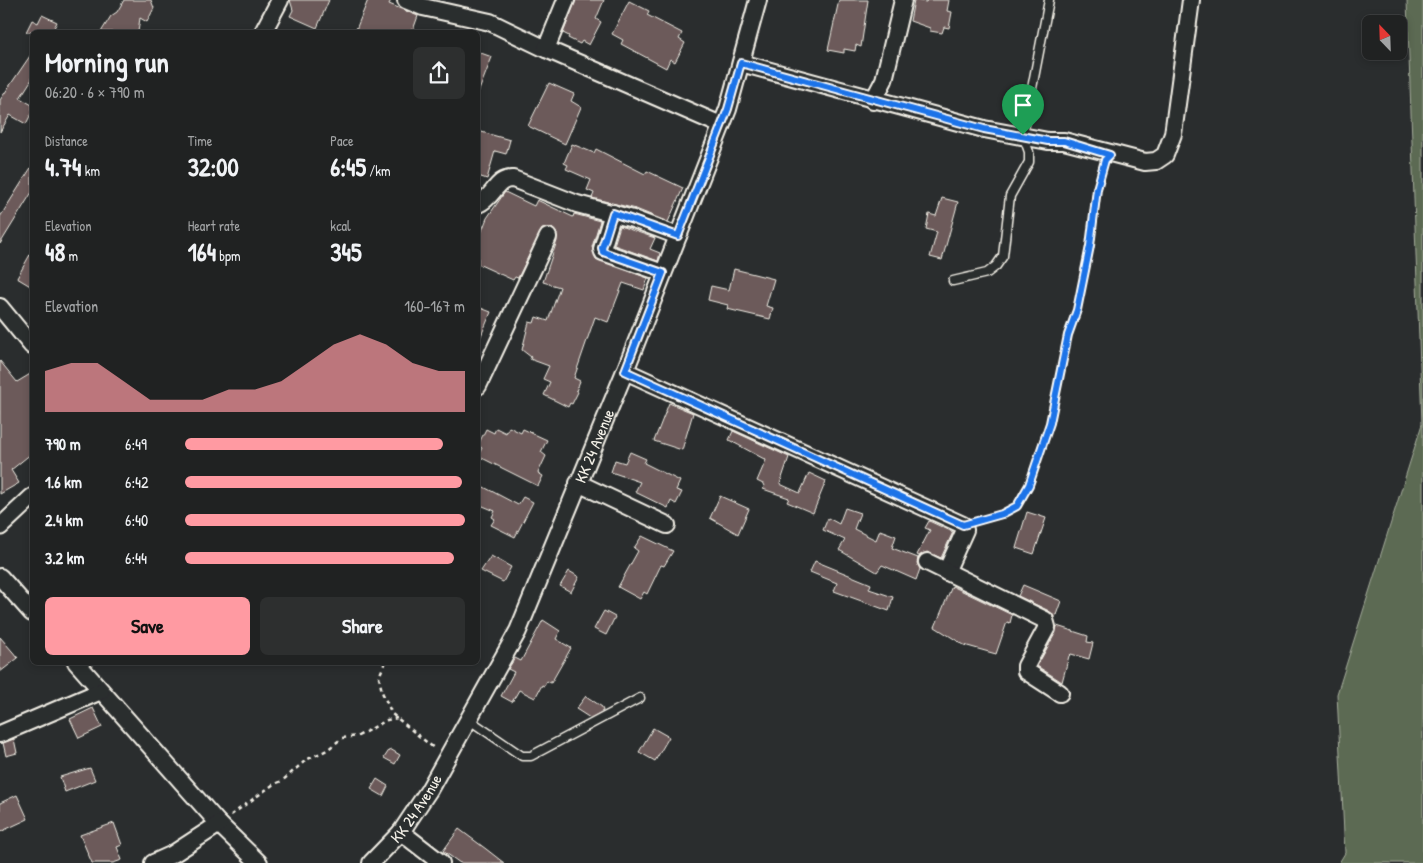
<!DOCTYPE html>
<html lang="en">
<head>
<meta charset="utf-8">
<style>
	body { margin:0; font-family:"Patrick Hand",sans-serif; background:#2d2f2f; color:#f1f3f6; height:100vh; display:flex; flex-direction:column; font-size:19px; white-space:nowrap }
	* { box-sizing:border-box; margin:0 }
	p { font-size:16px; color:#a2a4a5 }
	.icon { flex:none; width:28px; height:28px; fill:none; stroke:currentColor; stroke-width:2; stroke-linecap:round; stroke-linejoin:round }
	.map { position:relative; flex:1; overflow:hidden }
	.sheet { position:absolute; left:30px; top:30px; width:450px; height:635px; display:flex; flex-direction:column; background:#202222; border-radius:8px; box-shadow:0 2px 8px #0003,0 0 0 1px #3d3f40 }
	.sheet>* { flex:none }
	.needle { width:32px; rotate:337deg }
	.buttons { position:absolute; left:1362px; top:15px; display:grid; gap:10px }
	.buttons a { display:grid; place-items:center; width:45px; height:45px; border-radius:8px; background:#202222; box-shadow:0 2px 8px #0003,0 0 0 1px #3d3f40; font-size:25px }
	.pin { position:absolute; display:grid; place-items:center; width:42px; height:42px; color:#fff; margin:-51px -21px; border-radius:50% 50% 50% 0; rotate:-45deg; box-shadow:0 0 5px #0007 }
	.pin .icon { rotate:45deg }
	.round { display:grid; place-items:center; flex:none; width:52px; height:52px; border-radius:8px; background:#2d2f2f }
	.head { display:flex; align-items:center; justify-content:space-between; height:85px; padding:0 15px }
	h1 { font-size:28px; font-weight:700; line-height:38px }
	.stats { display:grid; grid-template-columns:repeat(3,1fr); gap:8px; height:85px; padding:5px 15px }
	.stats div { display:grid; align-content:center }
	.stats b { font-size:25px; font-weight:700 }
	.stats small { font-size:14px; font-weight:400 }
	.stats p { font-size:14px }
	.chart { height:140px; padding:10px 15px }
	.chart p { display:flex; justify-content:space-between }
	.chart svg { width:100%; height:90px; margin-top:5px; fill:#ff9aa2; opacity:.7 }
	.primary-button { display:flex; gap:10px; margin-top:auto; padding:10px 15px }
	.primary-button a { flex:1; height:58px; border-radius:8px; background:#ff9aa2; color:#111; font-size:20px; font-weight:700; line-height:58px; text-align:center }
	.primary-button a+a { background:#2d2f2f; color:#f1f3f6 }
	ul { padding:0 15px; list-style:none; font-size:16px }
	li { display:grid; grid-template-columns:80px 60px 1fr; align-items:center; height:38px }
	li i { height:12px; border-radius:6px; background:#ff9aa2 }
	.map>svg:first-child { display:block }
</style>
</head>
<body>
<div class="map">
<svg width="1423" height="863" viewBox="0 0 1423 863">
	<rect width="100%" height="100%" fill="#2a2d2e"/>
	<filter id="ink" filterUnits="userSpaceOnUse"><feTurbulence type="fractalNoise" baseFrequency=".02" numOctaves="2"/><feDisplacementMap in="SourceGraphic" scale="10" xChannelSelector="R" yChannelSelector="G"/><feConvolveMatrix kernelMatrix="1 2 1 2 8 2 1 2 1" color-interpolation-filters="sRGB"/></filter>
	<g filter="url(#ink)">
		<path fill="#5b6b53" stroke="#a8ae9e" d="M 1407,0 L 1423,0 L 1423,863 L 1339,863 L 1345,853 L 1337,694 L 1422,424 Z"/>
		<g fill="#6c5a5a" stroke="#f4f1e8">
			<path d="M 124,0 L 151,0 L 154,8 L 147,22 L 140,18 L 138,32 L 101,32 L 111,16 L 117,12 Z"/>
			<path d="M 290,0 L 329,0 L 317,28 L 290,16 L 293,10 Z"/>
			<path d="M 368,0 L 391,0 L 389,4 L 418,16 L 413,30 L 411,29 L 409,32 L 355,32 Z"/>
			<path d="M 576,0 L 604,0 L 596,19 L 601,22 L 589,45 L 582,41 L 580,44 L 568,38 L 569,36 L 563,33 Z"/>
			<path d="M 839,0 L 868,0 L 861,47 L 856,45 L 855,51 L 844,49 L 844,53 L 828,50 Z"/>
			<path d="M 914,0 L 926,2 L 927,0 L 949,0 L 947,11 L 952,12 L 949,28 L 944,27 L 942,33 L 930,31 L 930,28 L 910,21 Z"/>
			<path d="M 629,1 L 649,11 L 647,15 L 682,33 L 679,39 L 685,43 L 675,62 L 670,59 L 666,68 L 621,44 L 623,40 L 612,34 Z"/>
			<path d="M 42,15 L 57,22 L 53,30 L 58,32 L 26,32 L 32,20 L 38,23 Z"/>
			<path d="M 478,52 L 492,57 L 478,93 Z"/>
			<path d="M 32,53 L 32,79 L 20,98 L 32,105 L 32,112 L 26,124 L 10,115 L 0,132 L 0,100 Z"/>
			<path d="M 549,83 L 574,94 L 571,101 L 581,107 L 565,144 L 528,126 Z"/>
			<path d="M 478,131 L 510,140 L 506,154 L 495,151 L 487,179 L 478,176 Z"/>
			<path d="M 572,144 L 594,153 L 596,149 L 645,174 L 647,171 L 683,188 L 668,222 L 636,209 L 592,198 L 594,193 L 587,190 L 591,180 L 566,169 L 568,165 L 564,163 Z"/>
			<path d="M 32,166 L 32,192 L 0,244 L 0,217 Z"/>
			<path d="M 505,192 L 534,206 L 537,200 L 573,217 L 574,214 L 600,221 L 592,247 L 596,259 L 648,278 L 644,290 L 623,283 L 608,322 L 595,317 L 574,378 L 580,381 L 576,391 L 578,392 L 572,404 L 570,403 L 568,407 L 544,395 L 550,382 L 543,379 L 549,366 L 530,359 L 531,357 L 522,350 L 529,322 L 534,323 L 536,317 L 548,321 L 560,287 L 543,282 L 557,241 L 556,232 L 552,228 L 542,229 L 518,278 L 515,277 L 513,280 L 478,264 L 478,241 L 487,218 Z"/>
			<path d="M 942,198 L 958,202 L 942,260 L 930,257 L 937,232 L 926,229 L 929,214 L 936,216 Z"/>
			<path d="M 620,226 L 655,238 L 650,249 L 660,253 L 658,261 L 614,245 Z"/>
			<path d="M 32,251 L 32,287 L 17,278 Z"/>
			<path d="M 734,269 L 774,279 L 766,306 L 773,308 L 770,319 L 727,309 L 728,305 L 708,300 L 711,286 L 729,290 Z"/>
			<path d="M 478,307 L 491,312 L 478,343 Z"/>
			<path d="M 0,361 L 17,382 L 32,373 L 32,453 L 11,470 L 19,483 L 0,494 Z"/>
			<path d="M 669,403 L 693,413 L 682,450 L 654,441 Z"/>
			<path d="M 509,427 L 521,433 L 523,429 L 547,440 L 541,452 L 546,456 L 538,473 L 543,476 L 538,486 L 478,456 L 482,448 L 478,445 L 486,429 L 494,433 L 496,428 L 506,433 Z"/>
			<path d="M 733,431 L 789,457 L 780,484 L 800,493 L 809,473 L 826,481 L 813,513 L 787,502 L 789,498 L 763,489 L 765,485 L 757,481 L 766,460 L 729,440 Z"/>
			<path d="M 630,452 L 646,459 L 644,463 L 680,481 L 676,490 L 682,492 L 676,504 L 671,501 L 668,508 L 635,492 L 640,482 L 611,472 L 615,460 L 625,463 Z"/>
			<path d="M 478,484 L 518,505 L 523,497 L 533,502 L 515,537 L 491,525 L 495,519 L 492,517 L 495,511 L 478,504 Z"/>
			<path d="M 720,496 L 749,509 L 738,534 L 710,518 Z"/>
			<path d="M 845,508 L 860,513 L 854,529 L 876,540 L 880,530 L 896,536 L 892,548 L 918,558 L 917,563 L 920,569 L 916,580 L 882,565 L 877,572 L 839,550 L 845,540 L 823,530 L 828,518 L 839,524 Z"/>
			<path d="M 1027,512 L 1046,518 L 1034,554 L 1016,548 Z"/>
			<path d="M 929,521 L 953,532 L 941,558 L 927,552 L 919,556 L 917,555 L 930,530 L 925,528 Z"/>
			<path d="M 642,536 L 673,551 L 664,566 L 661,565 L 647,594 L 644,592 L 640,599 L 618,587 L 638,551 L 634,548 Z"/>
			<path d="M 491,556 L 511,567 L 503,582 L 481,571 Z"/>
			<path d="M 815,561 L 871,584 L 869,589 L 893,597 L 889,611 L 834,591 L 837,583 L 810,572 Z"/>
			<path d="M 569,571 L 579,577 L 571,592 L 560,586 Z"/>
			<path d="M 1023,585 L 1061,601 L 1055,618 L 1049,611 L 1018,596 Z"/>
			<path d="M 952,586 L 1012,615 L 1010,623 L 1007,622 L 996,654 L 964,645 L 935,627 Z"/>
			<path d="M 604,611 L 615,617 L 606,635 L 594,629 Z"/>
			<path d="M 543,620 L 560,631 L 556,639 L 571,648 L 551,683 L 547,681 L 544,686 L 542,685 L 535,698 L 519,690 L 512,702 L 501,696 L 514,672 L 508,669 L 515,658 L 521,661 Z"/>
			<path d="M 1057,626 L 1088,636 L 1087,642 L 1093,643 L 1089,659 L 1071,654 L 1069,656 L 1062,682 L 1037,666 L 1056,632 Z"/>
			<path d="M 0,637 L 18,658 L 0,672 Z"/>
			<path d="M 586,696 L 602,707 L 603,711 L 590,718 L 576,709 Z"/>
			<path d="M 93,708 L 102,727 L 79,738 L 70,719 Z"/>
			<path d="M 653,728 L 669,737 L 655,761 L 639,752 Z"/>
			<path d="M 14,739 L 17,753 L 6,756 L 3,743 Z"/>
			<path d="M 390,749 L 400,755 L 395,764 L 384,758 Z"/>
			<path d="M 90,768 L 95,780 L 65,792 L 60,777 Z"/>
			<path d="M 377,779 L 388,786 L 383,796 L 371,789 Z"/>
			<path d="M 17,795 L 28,819 L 0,832 L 0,803 Z"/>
			<path d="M 114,823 L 122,845 L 117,847 L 122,860 L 113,863 L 92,863 L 80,835 Z"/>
			<path d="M 459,829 L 486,849 L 504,863 L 460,863 L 443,851 Z"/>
		</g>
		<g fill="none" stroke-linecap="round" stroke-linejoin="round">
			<defs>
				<g id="lane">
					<path d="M 953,281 L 987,273 L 996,266 L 1003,256 L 1010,196 L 1029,162 L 1029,152 L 1023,135 L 1049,0"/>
					<path d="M 468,719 L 522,756 L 531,756 L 640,698"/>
				</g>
				<g id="street">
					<path d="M 406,0 L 423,7 L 490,22 L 546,49 L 721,125"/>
					<path d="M 263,32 L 280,0"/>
					<path d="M 546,49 L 566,0"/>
					<path d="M 741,63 L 984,129 L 1048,141 L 1064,141 L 1145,162 L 1156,161 L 1165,155 L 1173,134 L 1191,0"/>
					<path d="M 873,101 L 884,80 L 903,0"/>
					<path d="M 478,204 C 495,197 495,178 513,179 L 577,204 L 633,219 L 678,236"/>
					<path d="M 613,213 L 602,249 L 603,252 L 663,273"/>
					<path d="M 0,307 L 32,346"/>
					<path d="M 625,371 L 963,525 L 965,530 L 946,572"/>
					<path d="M 478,386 L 548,237"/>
					<path d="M 578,483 L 667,525"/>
					<path d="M 0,527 L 32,497"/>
					<path d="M 927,562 L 1045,620 L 1047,627 L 1026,666 L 1026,671 L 1060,693"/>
					<path d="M 0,577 L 32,613"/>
					<path d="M 76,662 L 219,824 L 259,863"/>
					<path d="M 0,734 L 101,691"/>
					<path d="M 401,832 L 441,863"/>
					<path d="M 153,863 L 173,854 L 219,824"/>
					<path id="s1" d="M 371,863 L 401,832 L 429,790 L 518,631 L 625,371 L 728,109 L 758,0"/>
				</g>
			</defs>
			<use href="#lane" stroke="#f4f1e8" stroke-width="11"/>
			<use href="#street" stroke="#f4f1e8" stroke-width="20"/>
			<g stroke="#f4f1e8" stroke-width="2.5" stroke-dasharray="4 4" stroke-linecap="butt">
				<path d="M 976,521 L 1002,515 L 1017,506 L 1029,485 L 1038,462 L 1050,423 L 1068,335 L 1083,283 L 1097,189 L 1103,167"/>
				<path d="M 385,662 L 379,677 L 382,692 L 392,714 L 435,749"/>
				<path d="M 231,815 L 274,784 L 282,781 L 306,760 L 327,750 L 342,738 L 358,736 L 387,720 L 397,718"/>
			</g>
			<use href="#lane" stroke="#2a2d2e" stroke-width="8"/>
			<use href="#street" stroke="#2a2d2e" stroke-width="16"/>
		</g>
	</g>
	<g fill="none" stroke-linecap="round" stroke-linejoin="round" filter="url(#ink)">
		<defs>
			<path id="route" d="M 741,63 L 984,129 L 1048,141 L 1064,141 L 1110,155 L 1105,160 L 1097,189 L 1090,246 L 1077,310 L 1068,335 L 1050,423 L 1029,485 L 1017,506 L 1002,514 L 963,525 L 625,371 L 663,273 L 603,252 L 602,248 L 613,213 L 678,236 L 728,109 Z"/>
		</defs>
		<use href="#route" stroke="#fff" stroke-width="10"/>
		<use href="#route" stroke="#1a73e8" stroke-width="6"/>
	</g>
	<g text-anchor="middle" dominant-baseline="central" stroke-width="4" stroke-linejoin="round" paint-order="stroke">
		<g font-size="16" fill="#f4f1e8" stroke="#2a2d2e">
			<text stroke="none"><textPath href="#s1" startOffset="476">KK 24 Avenue</textPath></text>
			<text stroke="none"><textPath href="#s1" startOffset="71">KK 24 Avenue</textPath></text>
		</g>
	</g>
</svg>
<div class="buttons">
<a><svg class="needle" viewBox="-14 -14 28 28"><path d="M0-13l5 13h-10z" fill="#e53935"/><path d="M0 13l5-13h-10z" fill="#a2a4a5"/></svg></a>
</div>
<div class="pin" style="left:1023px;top:135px;background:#1e9e55"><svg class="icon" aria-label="arrive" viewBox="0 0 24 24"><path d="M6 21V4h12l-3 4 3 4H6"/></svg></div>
<section class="sheet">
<div class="head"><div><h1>Morning run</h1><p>06:20 · 6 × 790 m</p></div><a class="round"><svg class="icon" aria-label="share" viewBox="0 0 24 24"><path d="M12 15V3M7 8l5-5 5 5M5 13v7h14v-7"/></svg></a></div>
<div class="stats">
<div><p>Distance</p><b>4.74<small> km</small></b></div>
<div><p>Time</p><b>32:00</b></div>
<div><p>Pace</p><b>6:45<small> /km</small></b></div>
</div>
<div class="stats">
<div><p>Elevation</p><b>48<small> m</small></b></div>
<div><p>Heart rate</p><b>164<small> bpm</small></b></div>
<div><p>kcal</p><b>345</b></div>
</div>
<div class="chart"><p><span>Elevation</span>160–167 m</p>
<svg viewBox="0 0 160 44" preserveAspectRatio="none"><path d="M0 44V24L10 20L20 20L30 29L40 38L50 38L60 38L70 33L80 33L90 29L100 20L110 11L120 6L130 11L140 20L150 24L160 24V44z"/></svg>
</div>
<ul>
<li><b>790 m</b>6:49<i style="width:92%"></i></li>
<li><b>1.6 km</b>6:42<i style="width:99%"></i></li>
<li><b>2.4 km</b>6:40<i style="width:100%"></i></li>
<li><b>3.2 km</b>6:44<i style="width:96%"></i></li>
</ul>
<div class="primary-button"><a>Save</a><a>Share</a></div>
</section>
</div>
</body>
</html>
